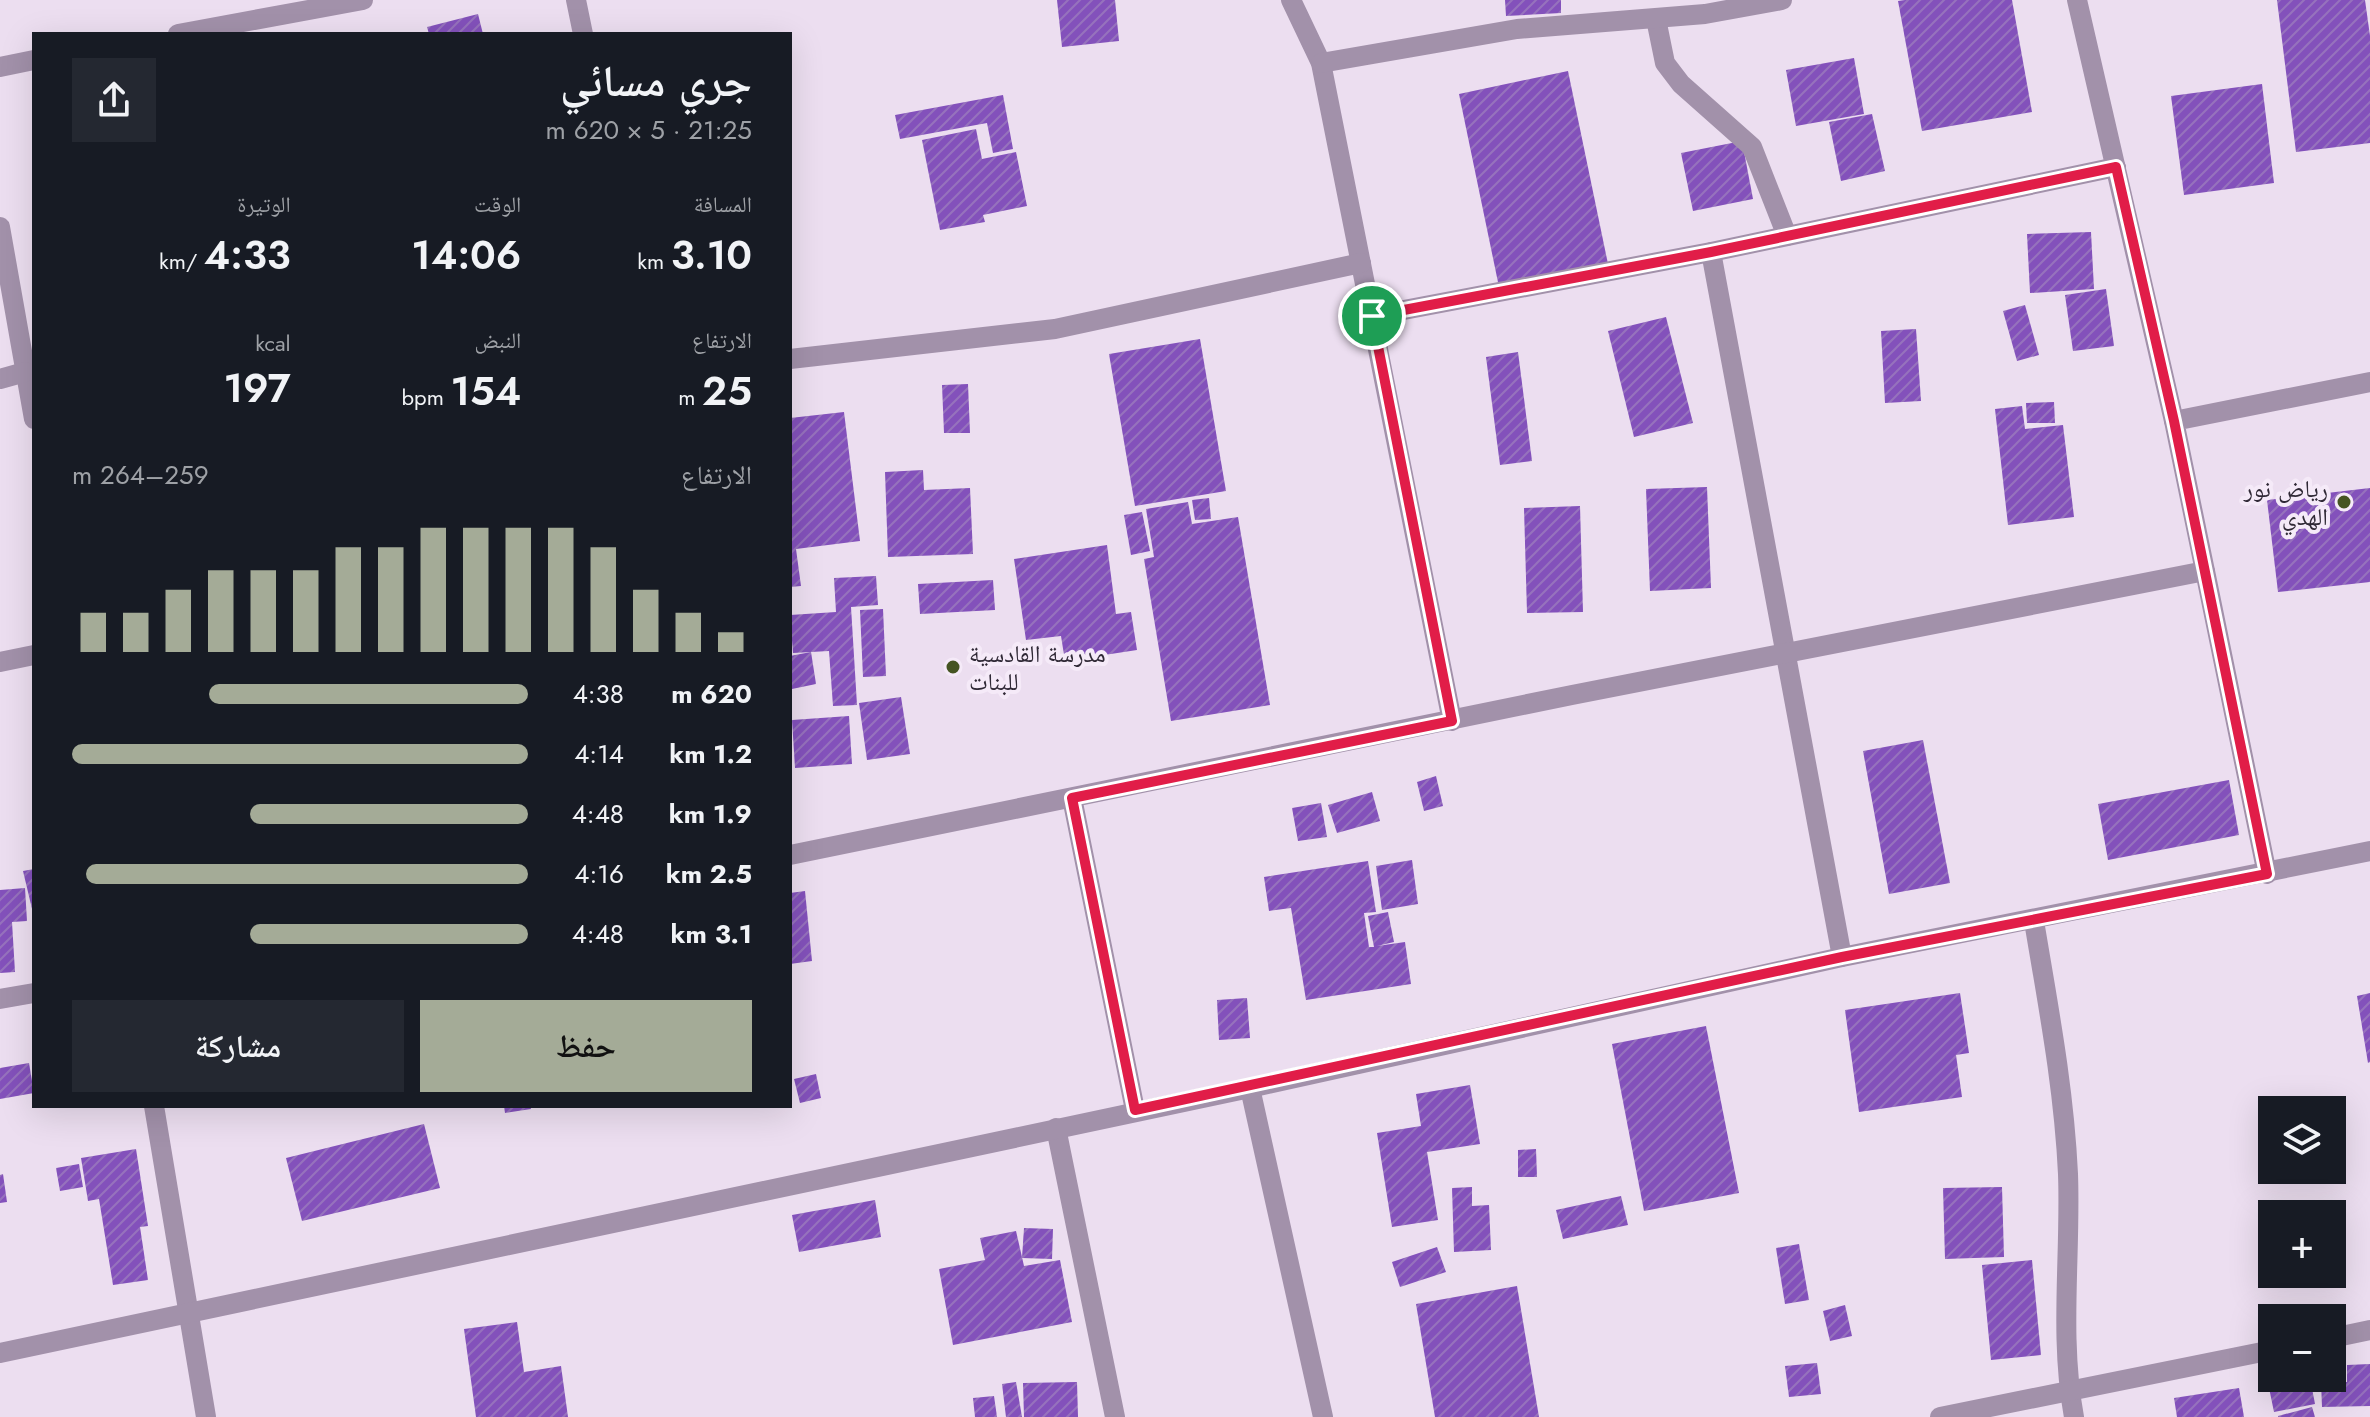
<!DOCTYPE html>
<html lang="ar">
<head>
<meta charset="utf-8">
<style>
	body { margin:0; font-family:Jost,"Noto Naskh Arabic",sans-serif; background:#242831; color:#f1f3f6; direction:rtl; height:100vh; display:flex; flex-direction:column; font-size:30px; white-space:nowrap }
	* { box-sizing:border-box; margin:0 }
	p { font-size:26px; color:#9ea1a6 }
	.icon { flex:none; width:44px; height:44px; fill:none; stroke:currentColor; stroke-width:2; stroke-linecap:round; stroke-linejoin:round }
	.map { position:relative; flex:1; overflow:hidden; direction:ltr }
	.details { position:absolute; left:32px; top:32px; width:760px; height:1076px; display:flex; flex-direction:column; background:#171b24; border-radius:0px; box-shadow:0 8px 32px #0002; direction:rtl }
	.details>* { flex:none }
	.controls { position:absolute; left:2258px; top:1096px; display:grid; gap:16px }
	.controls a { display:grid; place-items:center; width:88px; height:88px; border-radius:0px; background:#171b24; box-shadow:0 8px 32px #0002; font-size:40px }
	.pin { position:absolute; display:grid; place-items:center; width:68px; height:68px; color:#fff; margin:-34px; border:4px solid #fff; border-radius:50%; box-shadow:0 2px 8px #0007 }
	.round { display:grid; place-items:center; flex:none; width:84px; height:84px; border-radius:0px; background:#242831 }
	.overview { display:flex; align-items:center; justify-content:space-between; height:136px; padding:0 40px }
	h1 { font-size:44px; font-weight:600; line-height:60px }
	.figures { display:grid; grid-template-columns:repeat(3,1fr); gap:12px; height:136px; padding:8px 40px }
	.figures div { display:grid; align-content:center }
	.figures b { font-size:40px; font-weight:600 }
	.figures small { font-size:22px; font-weight:400 }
	.figures p { font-size:22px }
	.chart { height:224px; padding:16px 40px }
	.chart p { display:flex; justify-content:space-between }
	.chart svg { width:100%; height:144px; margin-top:8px; stroke:#a4ab97; stroke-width:6 }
	.button { display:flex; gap:16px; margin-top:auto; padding:16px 40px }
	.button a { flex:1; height:92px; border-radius:0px; background:#a4ab97; color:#111; font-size:32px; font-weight:600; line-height:92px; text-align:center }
	.button a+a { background:#242831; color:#f1f3f6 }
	ul { padding:0 40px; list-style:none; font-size:26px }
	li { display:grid; grid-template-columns:128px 96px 1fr; align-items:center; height:60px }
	li i { height:20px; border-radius:10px; background:#a4ab97 }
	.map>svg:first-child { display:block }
</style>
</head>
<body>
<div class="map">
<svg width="2370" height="1417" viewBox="0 0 2370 1417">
	<defs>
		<pattern id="building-hatch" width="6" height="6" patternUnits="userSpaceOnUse" patternTransform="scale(2)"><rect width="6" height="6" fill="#8351bb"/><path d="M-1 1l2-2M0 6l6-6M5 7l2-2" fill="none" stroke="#9672bd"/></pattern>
	</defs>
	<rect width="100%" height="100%" fill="#ecdef0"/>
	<g fill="url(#building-hatch)">
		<path d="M 1057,0 L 1115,0 L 1119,41 L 1062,47 Z"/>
		<path d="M 1505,0 L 1561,0 L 1561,13 L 1506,16 Z"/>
		<path d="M 1905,0 L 2012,0 L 2032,112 L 1922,131 L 1898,1 Z"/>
		<path d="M 2277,0 L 2365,0 L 2370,36 L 2370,143 L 2296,152 Z"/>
		<path d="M 478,14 L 483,34 L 429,34 L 427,27 Z"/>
		<path d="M 1854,58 L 1864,114 L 1796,126 L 1786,70 Z"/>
		<path d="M 1568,71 L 1608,264 L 1499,287 L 1459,94 Z"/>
		<path d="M 2262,84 L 2274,183 L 2184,195 L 2171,96 Z"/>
		<path d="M 1003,95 L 1013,149 L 993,153 L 987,123 L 900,139 L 895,115 Z"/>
		<path d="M 1872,114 L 1885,171 L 1841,181 L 1829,122 Z"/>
		<path d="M 976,129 L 982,159 L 1016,152 L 1027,206 L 983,215 L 985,222 L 940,230 L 922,140 Z"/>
		<path d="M 1742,141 L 1753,199 L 1693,211 L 1681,153 Z"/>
		<path d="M 2091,232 L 2094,289 L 2030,293 L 2027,234 Z"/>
		<path d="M 2106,289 L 2114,346 L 2073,351 L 2065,295 Z"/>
		<path d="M 2025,305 L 2039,355 L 2017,361 L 2003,311 Z"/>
		<path d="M 1666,317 L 1693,423 L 1634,437 L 1608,331 Z"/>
		<path d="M 1916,329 L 1921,401 L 1885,403 L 1881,331 Z"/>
		<path d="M 1200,339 L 1226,491 L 1135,506 L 1109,354 Z"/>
		<path d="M 1518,352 L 1532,461 L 1500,465 L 1486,357 Z"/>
		<path d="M 968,384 L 970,433 L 944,433 L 942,385 Z"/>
		<path d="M 2054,402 L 2055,423 L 2027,423 L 2026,403 Z"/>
		<path d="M 2022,406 L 2025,429 L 2063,425 L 2074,517 L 2008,525 L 1995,409 Z"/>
		<path d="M 844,412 L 860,541 L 796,549 L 801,586 L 790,587 L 790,418 Z"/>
		<path d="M 923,470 L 924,490 L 970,488 L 973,554 L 888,557 L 885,472 Z"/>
		<path d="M 1707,487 L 1711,588 L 1650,591 L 1646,489 Z"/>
		<path d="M 2370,488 L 2370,582 L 2278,592 L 2267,500 Z"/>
		<path d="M 1209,498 L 1211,519 L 1195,520 L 1192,500 Z"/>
		<path d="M 1188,502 L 1192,524 L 1238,517 L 1270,705 L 1171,721 L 1144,559 L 1154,557 L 1146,509 Z"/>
		<path d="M 1580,506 L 1583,612 L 1527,613 L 1524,508 Z"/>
		<path d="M 1142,512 L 1150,551 L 1131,555 L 1124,515 Z"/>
		<path d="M 1107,545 L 1116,614 L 1131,612 L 1137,650 L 1065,661 L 1061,636 L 1026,640 L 1014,559 Z"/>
		<path d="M 876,576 L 878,605 L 851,607 L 857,705 L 833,706 L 829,651 L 793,653 L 790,615 L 836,612 L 834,578 Z"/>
		<path d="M 993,580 L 995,610 L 920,614 L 918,584 Z"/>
		<path d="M 883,609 L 886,676 L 863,677 L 860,610 Z"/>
		<path d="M 811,652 L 816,684 L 792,689 L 790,656 Z"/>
		<path d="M 901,697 L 910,754 L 867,760 L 859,703 Z"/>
		<path d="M 849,716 L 852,764 L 795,768 L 792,720 Z"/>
		<path d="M 1923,740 L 1950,883 L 1889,894 L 1863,751 Z"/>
		<path d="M 1436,776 L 1443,806 L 1424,811 L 1417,782 Z"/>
		<path d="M 2229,780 L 2239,835 L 2108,860 L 2098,804 Z"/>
		<path d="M 1372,792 L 1380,821 L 1337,833 L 1328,805 Z"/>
		<path d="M 1321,803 L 1327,837 L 1298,841 L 1292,808 Z"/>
		<path d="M 1412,860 L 1418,904 L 1382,910 L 1376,866 Z"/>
		<path d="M 1368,861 L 1376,912 L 1364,913 L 1369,947 L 1374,947 L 1368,916 L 1388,912 L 1394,942 L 1377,946 L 1405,942 L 1411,984 L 1306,1000 L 1291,908 L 1269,911 L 1264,877 Z"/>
		<path d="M 34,869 L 34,913 L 33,913 L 23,871 Z"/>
		<path d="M 25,888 L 27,921 L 12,922 L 15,972 L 0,973 L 0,890 Z"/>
		<path d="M 805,891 L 812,961 L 790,964 L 790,893 Z"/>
		<path d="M 1960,993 L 1969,1053 L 1956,1055 L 1962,1097 L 1859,1112 L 1845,1010 Z"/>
		<path d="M 2370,993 L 2370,1062 L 2368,1063 L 2357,996 Z"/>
		<path d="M 1247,998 L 1250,1038 L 1219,1040 L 1217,1000 Z"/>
		<path d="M 1706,1026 L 1739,1193 L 1644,1211 L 1612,1044 Z"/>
		<path d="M 29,1063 L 34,1093 L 0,1099 L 0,1068 Z"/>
		<path d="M 816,1074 L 821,1098 L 800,1103 L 794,1079 Z"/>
		<path d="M 1470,1085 L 1480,1144 L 1427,1152 L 1438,1220 L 1392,1227 L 1377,1133 L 1421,1126 L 1416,1094 Z"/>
		<path d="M 504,1106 L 530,1106 L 531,1109 L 505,1113 Z"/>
		<path d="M 424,1124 L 440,1188 L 302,1221 L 286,1158 Z"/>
		<path d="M 136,1149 L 148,1226 L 140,1227 L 148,1280 L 113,1285 L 99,1199 L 88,1201 L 81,1158 Z"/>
		<path d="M 1536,1149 L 1537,1177 L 1518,1177 L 1518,1150 Z"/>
		<path d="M 79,1164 L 83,1187 L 60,1191 L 56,1168 Z"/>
		<path d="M 3,1174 L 7,1202 L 0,1203 L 0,1175 Z"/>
		<path d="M 1472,1187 L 1472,1206 L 1489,1205 L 1491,1250 L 1454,1252 L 1452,1188 Z"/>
		<path d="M 2002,1187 L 2004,1257 L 1945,1259 L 1943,1188 Z"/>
		<path d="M 1621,1196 L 1628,1225 L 1563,1239 L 1556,1210 Z"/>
		<path d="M 875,1200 L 881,1237 L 799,1252 L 792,1215 Z"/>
		<path d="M 1024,1228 L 1053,1229 L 1052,1259 L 1022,1258 Z"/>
		<path d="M 1016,1231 L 1024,1266 L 1060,1260 L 1072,1322 L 953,1345 L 939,1269 L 985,1260 L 980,1238 Z"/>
		<path d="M 1799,1244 L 1809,1300 L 1785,1304 L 1776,1248 Z"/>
		<path d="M 1437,1247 L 1446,1272 L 1400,1287 L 1392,1262 Z"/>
		<path d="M 2032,1260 L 2041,1355 L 1991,1360 L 1982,1265 Z"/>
		<path d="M 1517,1286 L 1539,1417 L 1435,1417 L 1416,1304 Z"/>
		<path d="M 1845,1305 L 1852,1336 L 1830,1341 L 1823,1311 Z"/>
		<path d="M 517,1322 L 524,1372 L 561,1366 L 568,1417 L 476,1417 L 464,1329 Z"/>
		<path d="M 1817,1363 L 1821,1394 L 1789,1397 L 1785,1366 Z"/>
		<path d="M 2370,1364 L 2370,1406 L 2322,1407 L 2321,1382 L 2347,1382 L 2347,1365 Z"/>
		<path d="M 2267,1378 L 2310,1378 L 2315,1404 L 2274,1412 Z"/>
		<path d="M 1016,1382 L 1022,1417 L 1006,1417 L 1002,1384 Z"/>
		<path d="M 1077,1382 L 1078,1417 L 1024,1417 L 1023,1383 Z"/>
		<path d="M 2239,1388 L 2244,1417 L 2177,1417 L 2174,1398 Z"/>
		<path d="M 994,1396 L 997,1417 L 975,1417 L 973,1398 Z"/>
		<path d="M 2312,1407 L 2315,1417 L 2278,1417 L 2278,1416 Z"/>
	</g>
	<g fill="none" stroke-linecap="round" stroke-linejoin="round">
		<g stroke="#a291aa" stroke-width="20">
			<path d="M 576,0 L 583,34"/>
			<path d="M 1291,0 L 1321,63 L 1452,721"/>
			<path d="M 2077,0 L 2174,421"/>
			<path d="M 1656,19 L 1665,63 L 1681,84 L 1752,147 L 1787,236"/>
			<path d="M 178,34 L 363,0"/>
			<path d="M 1321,63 L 1517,29 L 1705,14 L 1782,0"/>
			<path d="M 0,67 L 34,60"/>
			<path d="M 0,227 L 34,419"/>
			<path d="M 1711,252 L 1842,957"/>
			<path d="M 1372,316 L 1711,252 L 2116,167"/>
			<path d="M 790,359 L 1055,329 L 1361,263"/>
			<path d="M 0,379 L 25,372"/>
			<path d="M 2205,571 L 2267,874"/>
			<path d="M 0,662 L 34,655"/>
			<path d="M 1072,798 L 1135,1110"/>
			<path d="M 790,855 L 1572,695 L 2205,571 L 2174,421 L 2370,382"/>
			<path d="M 2034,921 C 2048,1005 2064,1088 2068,1174 C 2071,1255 2059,1336 2074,1417"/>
			<path d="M 0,999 L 34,993"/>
			<path d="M 1250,1088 L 1323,1417"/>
			<path d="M 154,1106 L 206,1417"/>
			<path d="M 1056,1128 L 1115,1417"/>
			<path d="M 2332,1338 L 2370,1330"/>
			<path d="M 0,1353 L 1250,1088 L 1842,957 L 2370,851"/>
			<path d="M 1940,1417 L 2272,1350"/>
		</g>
	</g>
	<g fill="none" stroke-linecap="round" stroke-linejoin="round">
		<defs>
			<path id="route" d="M 2116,167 L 2174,421 L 2267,874 L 1842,957 L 1135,1110 L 1072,798 L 1452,721 L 1372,316 L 1711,252 Z"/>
		</defs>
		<use href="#route" stroke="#fff" stroke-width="16"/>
		<use href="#route" stroke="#e11d48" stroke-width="10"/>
	</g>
	<g fill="#455422" stroke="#f5eaf8" stroke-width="3">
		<circle cx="2344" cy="502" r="8"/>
		<circle cx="953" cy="667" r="8"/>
	</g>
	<g text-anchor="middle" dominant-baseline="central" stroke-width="8" stroke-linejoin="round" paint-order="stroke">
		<g font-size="24" fill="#302936" stroke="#f5eaf8" text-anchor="end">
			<text x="2328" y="488">رياض نور<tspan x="2328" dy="28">الهدي</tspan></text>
			<text x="969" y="653" text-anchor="start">مدرسة القادسية<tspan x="969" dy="28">للبنات</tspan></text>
		</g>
	</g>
</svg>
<div class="controls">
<a><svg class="icon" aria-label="layers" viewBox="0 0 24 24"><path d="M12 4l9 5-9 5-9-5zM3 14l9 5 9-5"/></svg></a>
<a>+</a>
<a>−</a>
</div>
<div class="pin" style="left:1372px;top:316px;background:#1e9e55"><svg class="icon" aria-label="arrive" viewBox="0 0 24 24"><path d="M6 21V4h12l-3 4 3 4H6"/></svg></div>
<section class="details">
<div class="overview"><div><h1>جري مسائي</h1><p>21:25 · 5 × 620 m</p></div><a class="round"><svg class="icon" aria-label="share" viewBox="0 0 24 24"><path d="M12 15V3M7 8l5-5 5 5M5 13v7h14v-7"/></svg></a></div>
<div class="figures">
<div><p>المسافة</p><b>3.10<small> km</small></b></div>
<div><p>الوقت</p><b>14:06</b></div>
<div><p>الوتيرة</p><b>4:33<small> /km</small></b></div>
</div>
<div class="figures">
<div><p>الارتفاع</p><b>25<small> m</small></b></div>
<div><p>النبض</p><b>154<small> bpm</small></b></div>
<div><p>kcal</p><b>197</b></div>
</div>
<div class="chart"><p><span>الارتفاع</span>259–264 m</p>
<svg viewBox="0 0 160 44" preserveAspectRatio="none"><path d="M5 44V32M15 44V32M25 44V25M35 44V19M45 44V19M55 44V19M65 44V12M75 44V12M85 44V6M95 44V6M105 44V6M115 44V6M125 44V12M135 44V25M145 44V32M155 44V38"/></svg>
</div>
<ul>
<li><b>620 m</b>4:38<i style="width:70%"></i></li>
<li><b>1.2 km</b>4:14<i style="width:100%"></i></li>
<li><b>1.9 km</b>4:48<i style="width:61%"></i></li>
<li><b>2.5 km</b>4:16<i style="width:97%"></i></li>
<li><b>3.1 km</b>4:48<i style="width:61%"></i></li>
</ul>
<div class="button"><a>حفظ</a><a>مشاركة</a></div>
</section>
</div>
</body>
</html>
